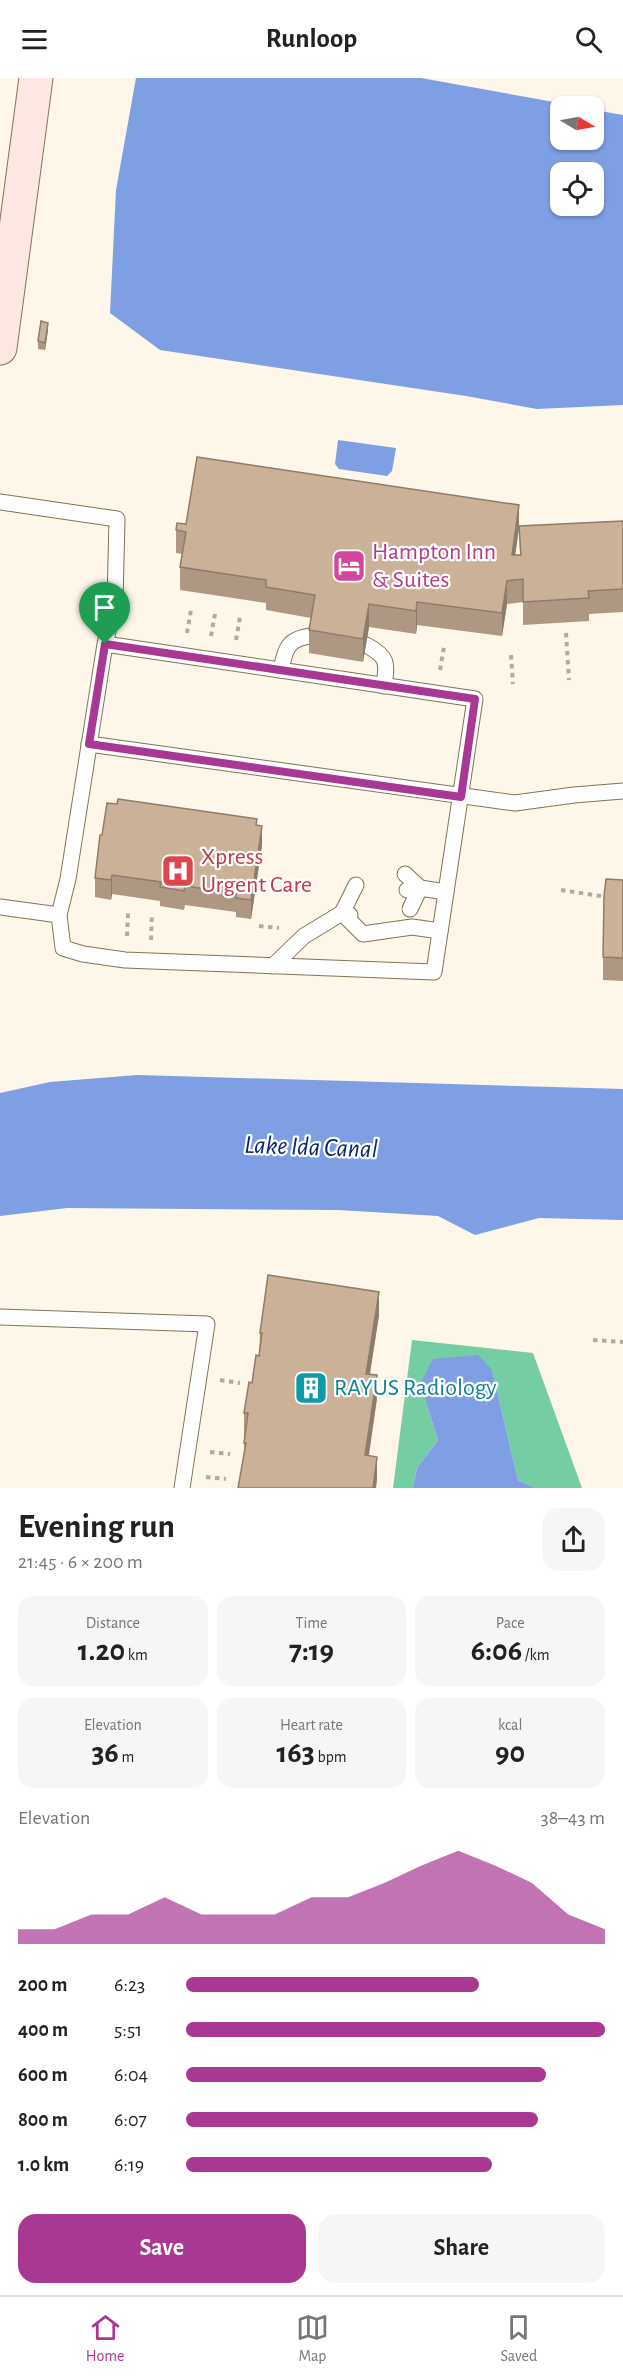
<!DOCTYPE html>
<html lang="en">
<head>
<meta charset="utf-8">
<style>
	body { margin:0; font-family:"Alegreya Sans",sans-serif; background:#f6f6f6; color:#222; height:100vh; display:flex; flex-direction:column; font-size:22px; white-space:nowrap }
	* { box-sizing:border-box; margin:0 }
	p { font-size:20px; color:#767676 }
	.icon { flex:none; width:33px; height:33px; fill:none; stroke:currentColor; stroke-width:2; stroke-linecap:round; stroke-linejoin:round }
	.map { position:relative; height:1410px; overflow:hidden }
	.details { display:flex; flex-direction:column; background:#fff; flex:1 }
	.details>* { flex:none }
	.needle { width:39px; rotate:100deg }
	.buttons { position:absolute; left:550px; top:18px; display:grid; gap:12px }
	.buttons a { display:grid; place-items:center; width:54px; height:54px; border-radius:12px; background:#fff; box-shadow:0 2px 4px #0004; font-size:30px }
	.pin { position:absolute; display:grid; place-items:center; width:51px; height:51px; color:#fff; margin:-62px -26px; border-radius:50% 50% 50% 0; rotate:-45deg; box-shadow:0 0 6px #0007 }
	.pin .icon { rotate:45deg }
	.round { display:grid; place-items:center; flex:none; width:63px; height:63px; border-radius:18px; background:#f6f6f6 }
	.overview { display:flex; align-items:center; justify-content:space-between; height:102px; padding:0 18px }
	h1 { font-size:33px; font-weight:700; line-height:45px }
	.figures { display:grid; grid-template-columns:repeat(3,1fr); gap:9px; height:102px; padding:6px 18px }
	.figures div { display:grid; align-content:center; border-radius:15px; background:#f6f6f6; text-align:center }
	.figures b { font-size:30px; font-weight:700 }
	.figures small { font-size:16px; font-weight:400 }
	.figures p { font-size:16px }
	.chart { height:168px; padding:12px 18px }
	.chart p { display:flex; justify-content:space-between }
	.chart svg { width:100%; height:108px; margin-top:6px; fill:#a93893; opacity:.7 }
	.primary-button { display:flex; gap:12px; margin-top:auto; padding:12px 18px }
	.primary-button a { flex:1; height:69px; border-radius:18px; background:#a93893; color:#fff; font-size:24px; font-weight:700; line-height:69px; text-align:center }
	.primary-button a+a { background:#f6f6f6; color:#222 }
	ul { padding:0 18px; list-style:none; font-size:20px }
	li { display:grid; grid-template-columns:96px 72px 1fr; align-items:center; height:45px }
	li i { height:15px; border-radius:8px; background:#a93893 }
	header { display:flex; justify-content:space-between; align-items:center; height:78px; padding:0 18px; background:#fff; font-size:27px; font-weight:700 }
	.menu { display:flex; justify-content:space-around; align-items:center; height:84px; border-top:2px solid #e0e0e0; background:#fff; font-size:16px; color:#767676 }
	.menu a { display:grid; justify-items:center; gap:3px }
	.menu .current { color:#a93893 }
	.map>svg:first-child { display:block }
</style>
</head>
<body>
<header><svg class="icon" aria-label="menu" viewBox="0 0 24 24"><path d="M4 6h16M4 12h16M4 18h16"/></svg>Runloop<svg class="icon" aria-label="search" viewBox="0 0 24 24"><circle cx="10" cy="10" r="6"/><path d="M15 15l6 6"/></svg></header>
<div class="map">
<svg width="623" height="1410" viewBox="0 0 623 1410">
	<rect width="100%" height="100%" fill="#fdf6e9"/>
	<path fill="#75cda3" d="M 412,1262 L 533,1275 L 582,1410 L 535,1410 L 518,1402 L 492,1292 L 420,1306 L 438,1362 L 417,1390 L 413,1410 L 393,1410 Z"/>
	<g fill="#7e9fe3" fill-rule="evenodd">
		<path d="M 136,0 L 421,0 L 576,28 L 561,28 L 561,62 L 594,62 L 594,32 L 623,37 L 623,327 L 537,331 L 466,318 L 160,272 L 110,235 L 116,112 ZM 594,94 L 594,128 L 561,128 L 561,94 Z"/>
		<path d="M 338,362 L 396,370 L 392,393 L 387,398 L 339,391 L 335,386 Z"/>
		<path d="M 137,997 L 623,1011 L 623,1142 L 539,1140 L 475,1157 L 438,1138 L 338,1132 L 67,1130 L 0,1138 L 0,1015 L 50,1004 Z"/>
		<path d="M 478,1277 L 492,1292 L 518,1402 L 535,1410 L 413,1410 L 417,1390 L 438,1362 L 420,1306 L 433,1281 Z"/>
	</g>
	<g fill="none" stroke-linecap="round" stroke-linejoin="round">
		<defs>
			<g id="service">
				<path d="M 0,424 L 117,441 L 115,524 L 105,566 L 68,801 L 59,837 L 63,870 L 83,876 L 125,882 L 434,894 L 475,621 L 105,566"/>
				<path d="M 366,567 C 389,579 387,585 384,608"/>
				<path d="M 281,592 C 285,571 288,560 312,558"/>
				<path d="M 89,666 L 515,725 L 574,717 L 623,713"/>
				<path d="M 405,796 L 420,810"/>
				<path d="M 407,812 L 420,810 L 446,814"/>
				<path d="M 0,829 L 59,837"/>
				<path d="M 410,831 L 420,810"/>
				<path d="M 342,835 L 363,856 L 412,849 L 440,853"/>
				<path d="M 342,835 L 356,807"/>
				<path d="M 273,888 L 304,858 L 342,835 L 350,837"/>
				<path d="M 0,1239 L 207,1246 L 182,1410"/>
			</g>
			<path id="secondary" d="M 0,270 L 36,0"/>
		</defs>
		<use href="#service" stroke="#837357" stroke-width="17"/>
		<use href="#secondary" stroke="#837357" stroke-width="35"/>
		<g stroke="#b1aa9d" stroke-width="4" stroke-dasharray="4.5 4.5" stroke-linecap="butt">
			<path d="M 187,555 L 191,532"/>
			<path d="M 566,555 L 569,602"/>
			<path d="M 211,558 L 215,536"/>
			<path d="M 236,562 L 240,539"/>
			<path d="M 511,577 L 513,606"/>
			<path d="M 440,592 L 444,569"/>
			<path d="M 561,812 L 607,819"/>
			<path d="M 259,848 L 279,850"/>
			<path d="M 127,858 L 128,835"/>
			<path d="M 151,862 L 152,835"/>
			<path d="M 593,1262 L 623,1264"/>
			<path d="M 220,1302 L 240,1305"/>
			<path d="M 210,1374 L 230,1376"/>
			<path d="M 206,1399 L 226,1401"/>
		</g>
		<use href="#service" stroke="#fff" stroke-width="15"/>
		<use href="#secondary" stroke="#fee6e2" stroke-width="33"/>
	</g>
	<g fill="#af9883">
		<path d="M 48,252 L 45,272 L 38,271 L 38,263 Z"/>
		<path d="M 623,443 L 623,534 L 589,536 L 589,543 L 523,547 L 523,524 L 507,526 L 502,558 L 417,547 L 416,556 L 369,549 L 363,584 L 309,575 L 309,552 L 311,540 L 266,532 L 266,525 L 180,512 L 180,489 L 182,476 L 176,475 L 176,452 L 186,446 L 519,450 L 515,477 L 520,477 L 519,448 Z"/>
		<path d="M 257,747 L 262,767 L 251,841 L 236,839 L 236,834 L 185,827 L 184,832 L 160,828 L 160,823 L 112,816 L 111,822 L 95,819 L 95,800 Z"/>
		<path d="M 623,802 L 623,903 L 603,902 L 603,879 Z"/>
		<path d="M 379,1237 L 370,1296 L 377,1320 L 369,1378 L 377,1402 L 244,1377 L 244,1335 L 259,1278 L 260,1255 Z"/>
	</g>
	<g fill="#8e7c6a">
		<path d="M 48,245 L 48,252 L 45,272 L 45,265 Z"/>
		<path d="M 519,427 L 519,450 L 512,500 L 512,477 Z"/>
		<path d="M 507,503 L 507,526 L 502,558 L 502,535 Z"/>
		<path d="M 417,524 L 417,547 L 416,556 L 416,533 Z"/>
		<path d="M 369,526 L 369,549 L 363,584 L 363,561 Z"/>
		<path d="M 262,748 L 262,767 L 251,841 L 251,822 Z"/>
		<path d="M 112,797 L 112,816 L 111,822 L 111,802 Z"/>
		<path d="M 379,1214 L 379,1237 L 366,1319 L 366,1296 Z"/>
		<path d="M 377,1297 L 377,1320 L 365,1400 L 365,1377 Z"/>
		<path d="M 377,1379 L 377,1402 L 376,1410 L 373,1410 Z"/>
	</g>
	<g fill="#cbb198" stroke="#8e7c6a" stroke-width="1.5">
		<path d="M 41,243 L 48,245 L 45,265 L 38,263 Z"/>
		<path d="M 197,379 L 519,427 L 512,477 L 521,477 L 519,448 L 623,443 L 623,511 L 588,513 L 589,520 L 523,524 L 523,501 L 513,502 L 507,503 L 502,535 L 417,524 L 416,533 L 369,526 L 363,561 L 309,552 L 315,517 L 266,509 L 266,502 L 180,489 L 186,454 L 176,452 L 177,445 L 186,446 Z"/>
		<path d="M 118,721 L 257,741 L 256,747 L 262,748 L 251,822 L 236,820 L 236,815 L 185,808 L 184,813 L 160,809 L 161,804 L 112,797 L 111,802 L 95,800 L 100,757 L 102,757 L 107,725 L 117,726 Z"/>
		<path d="M 606,801 L 623,802 L 623,880 L 603,879 L 604,818 Z"/>
		<path d="M 268,1197 L 379,1214 L 366,1296 L 377,1297 L 365,1377 L 377,1379 L 373,1410 L 238,1410 L 246,1365 L 244,1365 L 248,1335 L 244,1335 L 249,1304 L 252,1305 L 256,1277 L 259,1278 L 262,1255 L 260,1255 Z"/>
	</g>
	<g fill="none" stroke-linecap="round" stroke-linejoin="round">
		<defs>
			<path id="route" d="M 105,566 L 475,621 L 461,719 L 89,666 Z"/>
		</defs>
		<use href="#route" stroke="#fff" stroke-width="12"/>
		<use href="#route" stroke="#a93893" stroke-width="8"/>
	</g>
	<defs>
		<symbol id="hotel-square" viewBox="-11 -11 22 22"><rect x="-9" y="-9" width="18" height="18" rx="4" fill="#d1479c" stroke="#fff"/><path d="M-6-4.5h1.5V1H6V5H4.5V3h-9V5H-6ZM-4 0a1.8 1.8 0 1 1 3.6 0ZM.5 0V-2.5h3Q6-2.5 6 0Z" fill="#fff"/></symbol>
		<symbol id="hospital-square" viewBox="-11 -11 22 22"><rect x="-9" y="-9" width="18" height="18" rx="4" fill="#e0444e" stroke="#fff"/><path d="M-5-5h3v3.5h4V-5h3V5h-3V1.5h-4V5h-3Z" fill="#fff"/></symbol>
		<symbol id="building-square" viewBox="-11 -11 22 22"><rect x="-9" y="-9" width="18" height="18" rx="4" fill="#0f9aa8" stroke="#fff"/><path d="M-4-6H4V6H1V3H-1V6H-4ZM-2.5-4.3h1.7v1.8h-1.7ZM.8-4.3h1.7v1.8H.8ZM-2.5-1h1.7V.8h-1.7ZM.8-1h1.7V.8H.8Z" fill="#fff"/></symbol>
	</defs>
	<g fill-rule="evenodd">
		<use href="#hotel-square" x="330" y="469" width="38" height="38"/>
		<use href="#hospital-square" x="159" y="774" width="38" height="38"/>
		<use href="#building-square" x="292" y="1291" width="38" height="38"/>
	</g>
	<g text-anchor="middle" dominant-baseline="central" stroke-width="4.5" stroke-linejoin="round" paint-order="stroke">
		<g font-size="24" fill="#b23c85" stroke="#fff" text-anchor="start">
			<text x="372" y="474">Hampton Inn<tspan x="372" dy="28">&amp; Suites</tspan></text>
		</g>
		<g font-size="24" fill="#be3a42" stroke="#fff" text-anchor="start">
			<text x="201" y="779">Xpress<tspan x="201" dy="28">Urgent Care</tspan></text>
		</g>
		<g font-size="24" fill="#0d838f" stroke="#fff" text-anchor="start">
			<text x="334" y="1310">RAYUS Radiology</text>
		</g>
		<g font-size="26" font-style="italic" fill="#072572" stroke="#fff">
			<text transform="translate(311 1069) rotate(2)">Lake Ida Canal</text>
		</g>
	</g>
</svg>
<div class="buttons">
<a><svg class="needle" viewBox="-14 -14 28 28"><path d="M0-13l5 13h-10z" fill="#e53935"/><path d="M0 13l5-13h-10z" fill="#767676"/></svg></a>
<a><svg class="icon" aria-label="locate" viewBox="0 0 24 24"><circle cx="12" cy="12" r="6"/><path d="M12 2v4M12 18v4M2 12h4M18 12h4"/></svg></a>
</div>
<div class="pin" style="left:105px;top:566px;background:#1e9e55"><svg class="icon" aria-label="arrive" viewBox="0 0 24 24"><path d="M6 21V4h12l-3 4 3 4H6"/></svg></div>
</div>
<section class="details">
<div class="overview"><div><h1>Evening run</h1><p>21:45 · 6 × 200 m</p></div><a class="round"><svg class="icon" aria-label="share" viewBox="0 0 24 24"><path d="M12 15V3M7 8l5-5 5 5M5 13v7h14v-7"/></svg></a></div>
<div class="figures">
<div><p>Distance</p><b>1.20<small> km</small></b></div>
<div><p>Time</p><b>7:19</b></div>
<div><p>Pace</p><b>6:06<small> /km</small></b></div>
</div>
<div class="figures">
<div><p>Elevation</p><b>36<small> m</small></b></div>
<div><p>Heart rate</p><b>163<small> bpm</small></b></div>
<div><p>kcal</p><b>90</b></div>
</div>
<div class="chart"><p><span>Elevation</span>38–43 m</p>
<svg viewBox="0 0 160 44" preserveAspectRatio="none"><path d="M0 44V38L10 38L20 32L30 32L40 25L50 32L60 32L70 32L80 25L90 25L100 19L110 12L120 6L130 12L140 19L150 32L160 38V44z"/></svg>
</div>
<ul>
<li><b>200 m</b>6:23<i style="width:70%"></i></li>
<li><b>400 m</b>5:51<i style="width:100%"></i></li>
<li><b>600 m</b>6:04<i style="width:86%"></i></li>
<li><b>800 m</b>6:07<i style="width:84%"></i></li>
<li><b>1.0 km</b>6:19<i style="width:73%"></i></li>
</ul>
<div class="primary-button"><a>Save</a><a>Share</a></div>
</section>
<nav class="menu">
<a class="current"><svg class="icon" aria-label="home" viewBox="0 0 24 24"><path d="M3 11l9-7 9 7M6 9v11h12V9"/></svg>Home</a>
<a><svg class="icon" aria-label="map" viewBox="0 0 24 24"><path d="M3 6l6-2 6 2 6-2v14l-6 2-6-2-6 2zM9 4v14M15 6v14"/></svg>Map</a>
<a><svg class="icon" aria-label="saved" viewBox="0 0 24 24"><path d="M7 4h10v16l-5-4-5 4z"/></svg>Saved</a>
</nav>
</body>
</html>
